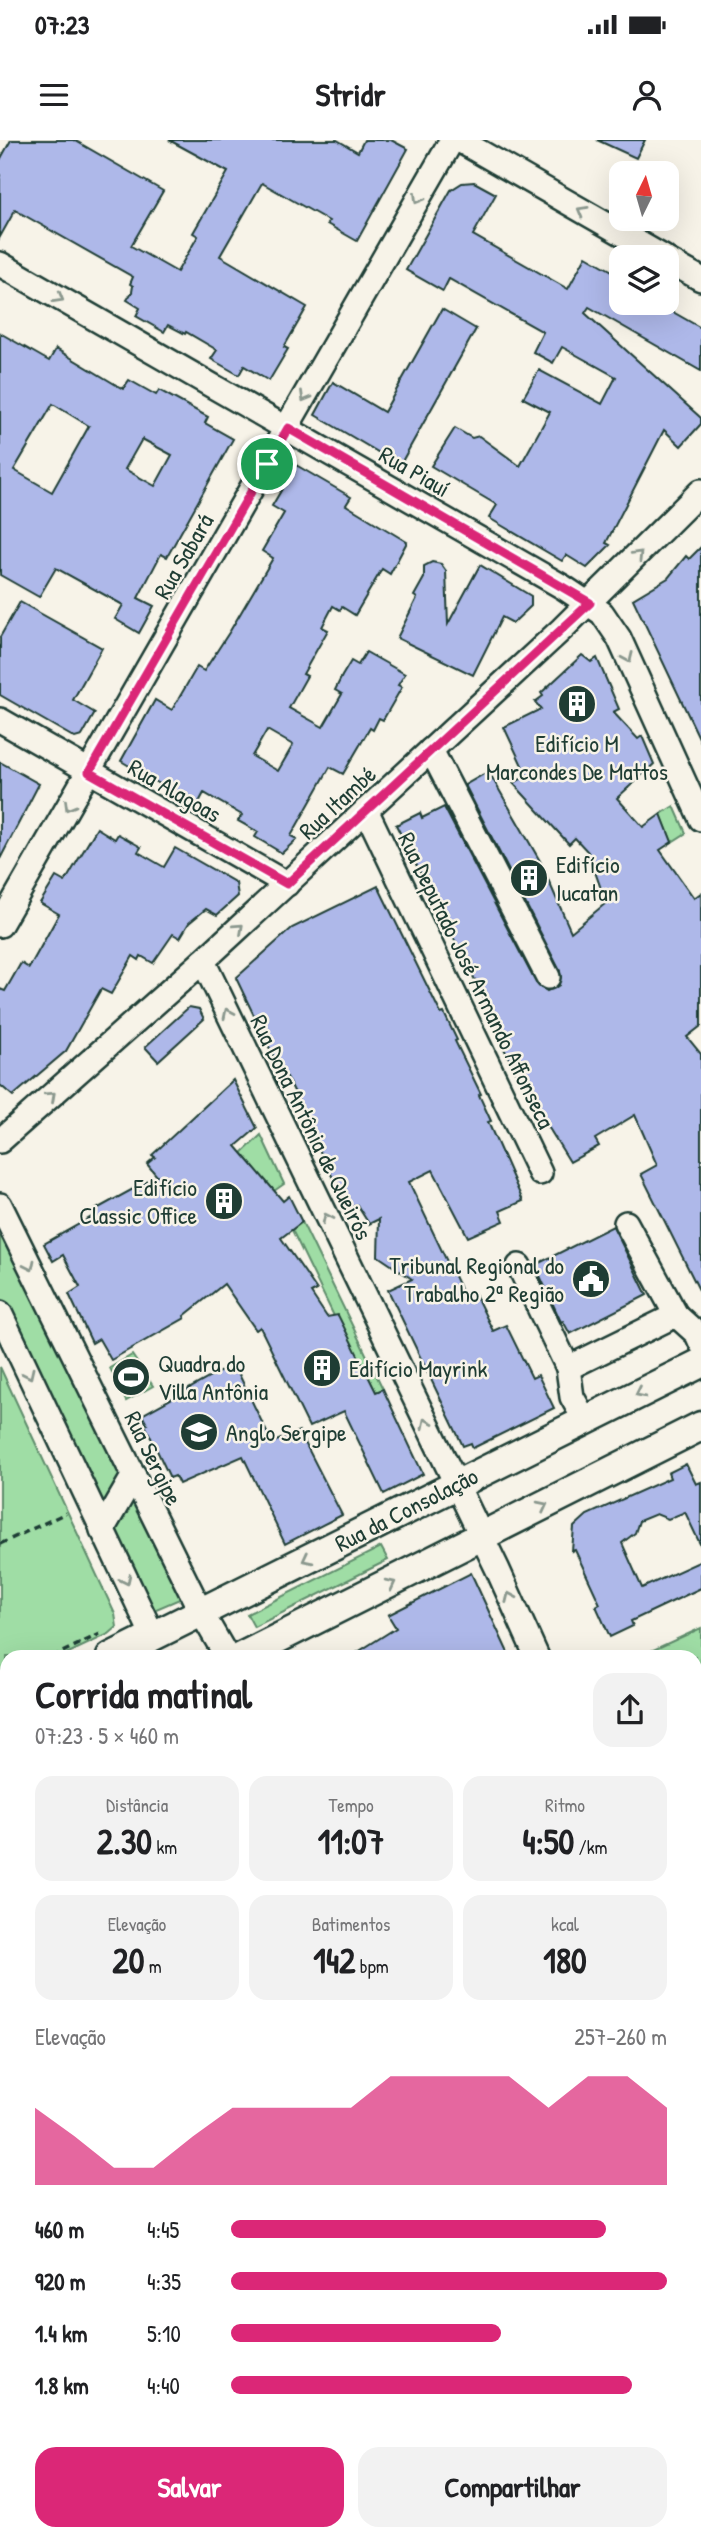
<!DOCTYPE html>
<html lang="pt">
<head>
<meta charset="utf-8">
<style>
	body { margin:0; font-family:"Patrick Hand",sans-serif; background:#f2f2f2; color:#202124; height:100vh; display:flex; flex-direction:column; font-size:26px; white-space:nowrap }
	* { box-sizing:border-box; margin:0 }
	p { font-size:23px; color:#757577 }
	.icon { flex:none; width:38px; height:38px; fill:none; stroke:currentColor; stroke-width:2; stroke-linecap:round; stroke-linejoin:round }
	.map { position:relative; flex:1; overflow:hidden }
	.panel { position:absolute; left:0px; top:1510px; width:702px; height:891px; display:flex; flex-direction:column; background:#fff; border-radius:21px 21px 0 0; box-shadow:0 7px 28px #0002 }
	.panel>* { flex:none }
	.needle { width:46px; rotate:5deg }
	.buttons { position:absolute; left:609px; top:21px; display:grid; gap:14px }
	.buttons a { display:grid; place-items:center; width:70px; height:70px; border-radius:14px; background:#fff; box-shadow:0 7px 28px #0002; font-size:35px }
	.pin { position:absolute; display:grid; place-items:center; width:60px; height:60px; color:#fff; margin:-30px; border:4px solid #fff; border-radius:50%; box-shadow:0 2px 7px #0007 }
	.round { display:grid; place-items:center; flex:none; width:74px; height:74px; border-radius:21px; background:#f2f2f2 }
	.head { display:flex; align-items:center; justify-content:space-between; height:119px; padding:0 35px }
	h1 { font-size:38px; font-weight:700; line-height:52px }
	.stats { display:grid; grid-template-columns:repeat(3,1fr); gap:10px; height:119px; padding:7px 35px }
	.stats div { display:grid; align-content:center; border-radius:18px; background:#f2f2f2; text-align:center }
	.stats b { font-size:35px; font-weight:700 }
	.stats small { font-size:19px; font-weight:400 }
	.stats p { font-size:19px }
	.chart { height:196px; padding:14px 35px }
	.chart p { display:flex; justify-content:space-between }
	.chart svg { width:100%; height:126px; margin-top:7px; fill:#db2777; opacity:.7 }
	.button { display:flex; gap:14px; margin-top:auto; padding:14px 35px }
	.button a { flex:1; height:80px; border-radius:21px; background:#db2777; color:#fff; font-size:28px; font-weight:700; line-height:80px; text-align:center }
	.button a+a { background:#f2f2f2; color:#202124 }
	ul { padding:0 35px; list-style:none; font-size:23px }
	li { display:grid; grid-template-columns:112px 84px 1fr; align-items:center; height:52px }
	li i { height:18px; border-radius:9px; background:#db2777 }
	.status { display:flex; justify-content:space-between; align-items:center; height:49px; padding:0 35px; background:#fff; direction:ltr }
	.status svg { height:19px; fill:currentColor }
	header { display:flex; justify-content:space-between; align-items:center; height:91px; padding:0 35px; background:#fff; font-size:32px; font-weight:700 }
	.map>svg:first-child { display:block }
</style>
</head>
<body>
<div class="status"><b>07:23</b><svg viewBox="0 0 49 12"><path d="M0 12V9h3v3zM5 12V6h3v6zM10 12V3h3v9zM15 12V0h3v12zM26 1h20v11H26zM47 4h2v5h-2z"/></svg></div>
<header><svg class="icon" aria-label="menu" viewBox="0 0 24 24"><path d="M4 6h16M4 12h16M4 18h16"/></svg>Stridr<svg class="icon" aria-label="person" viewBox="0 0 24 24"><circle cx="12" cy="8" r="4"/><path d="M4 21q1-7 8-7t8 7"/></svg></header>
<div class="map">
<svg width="701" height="2400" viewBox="0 0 701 2400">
	<rect width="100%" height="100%" fill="#f7f3e8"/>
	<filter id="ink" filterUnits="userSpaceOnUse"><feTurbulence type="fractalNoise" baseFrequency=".0143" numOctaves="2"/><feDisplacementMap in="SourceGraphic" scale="14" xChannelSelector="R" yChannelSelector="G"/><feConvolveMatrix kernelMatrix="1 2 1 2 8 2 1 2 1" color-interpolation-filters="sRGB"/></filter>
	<g filter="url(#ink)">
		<g fill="#9fdda5" stroke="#5f8d6c" stroke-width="2">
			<path d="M 674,666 L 686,693 L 672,702 L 661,674 Z"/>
			<path d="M 261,995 L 284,1044 L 274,1051 L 242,1013 Z"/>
			<path d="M 0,1080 L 124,1340 L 103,1380 L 0,1158 Z"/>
			<path d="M 302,1082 L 383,1249 L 372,1254 L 292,1090 Z"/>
			<path d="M 132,1215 L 153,1246 L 126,1261 L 110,1228 Z"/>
			<path d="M 0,1227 L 115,1474 L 117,1487 L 109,1494 L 60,1517 L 7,1517 L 7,1542 L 0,1545 Z"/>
			<path d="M 130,1348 L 182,1458 L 147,1473 L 108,1388 Z"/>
			<path d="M 381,1407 L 388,1420 L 254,1487 L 247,1474 Z"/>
			<path d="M 701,1488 L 701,1591 L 695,1593 L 695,1517 L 638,1517 Z"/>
			<path d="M 433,2394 L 553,2394 L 555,2400 L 422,2400 L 421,2398 Z"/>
		</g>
		<g fill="#aeb8e9" stroke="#1f3d34" stroke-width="2" fill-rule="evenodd">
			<path d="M 11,0 L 74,0 L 163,51 L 131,106 L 177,132 L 198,96 L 193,93 L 228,32 L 169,0 L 337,0 L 358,12 L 364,0 L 391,0 L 408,9 L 357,101 L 327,84 L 329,81 L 262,43 L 220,116 L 307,167 L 284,207 L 288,209 L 269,241 L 244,226 L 239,235 L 211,219 L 217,210 L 186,192 L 185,194 L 168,185 L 164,192 L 136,176 L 140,168 L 127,160 L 132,152 L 133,146 L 130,144 L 133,137 L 15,70 L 0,97 L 0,20 Z"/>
			<path d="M 597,0 L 645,0 L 636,18 Z"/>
			<path d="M 474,42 L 496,54 L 473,95 L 568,149 L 586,116 L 621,136 L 621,163 L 657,163 L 701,188 L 701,231 L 589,167 L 585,173 L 701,278 L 701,284 L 681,306 L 664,290 L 606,403 L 610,405 L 587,428 L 566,415 L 562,421 L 489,378 L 497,365 L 431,326 L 455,288 L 472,298 L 479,296 L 520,326 L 550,272 L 523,258 L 539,230 L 602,264 L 616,237 L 562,207 L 553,223 L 533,212 L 543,192 L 449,139 L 443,151 L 406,130 L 451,50 L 462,43 Z"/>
			<path d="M 442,169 L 476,189 L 400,325 L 315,275 L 333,242 L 384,272 Z"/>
			<path d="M 0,193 L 49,221 L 56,209 L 123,249 L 129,240 L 156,255 L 159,250 L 208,277 L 205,283 L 233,299 L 167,417 L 161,414 L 138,458 L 154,466 L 139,493 L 115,479 L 123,465 L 56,428 L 39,457 L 0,435 ZM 53,264 L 89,286 L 52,352 L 14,330 ZM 142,299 L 172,315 L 155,346 L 125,329 Z"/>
			<path d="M 296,325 L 351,357 L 346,365 L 407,402 L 390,434 L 382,429 L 355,475 L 342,467 L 340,470 L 333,466 L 322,487 L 328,490 L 303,534 L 307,536 L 289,568 L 323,587 L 342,554 L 335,550 L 342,536 L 351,521 L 358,525 L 366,512 L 405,534 L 398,545 L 402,547 L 383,580 L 379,578 L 373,590 L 370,588 L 343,634 L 330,627 L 291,696 L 297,699 L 282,713 L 255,697 L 258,692 L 238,681 L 242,675 L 204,653 L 197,666 L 121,621 L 155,560 L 172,570 L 197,527 L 204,531 L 230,491 L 273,418 L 262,411 L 284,373 L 272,366 ZM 267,590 L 293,605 L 278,631 L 252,616 Z"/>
			<path d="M 701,407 L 701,602 L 633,459 L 668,438 L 686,416 L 689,419 Z"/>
			<path d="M 432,422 L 441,424 L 446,431 L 448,484 L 480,425 L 531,456 L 531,466 L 513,483 L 502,477 L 473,535 L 397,498 L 417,458 L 414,456 L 424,438 L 424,426 Z"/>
			<path d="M 20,462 L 102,508 L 73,560 L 95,573 L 82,596 L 75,598 L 0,555 L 0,497 Z"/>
			<path d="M 582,515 L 591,522 L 597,518 L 619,569 L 613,572 L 638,599 L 642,596 L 654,624 L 617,658 L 643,687 L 661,674 L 672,702 L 660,710 L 694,758 L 701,753 L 701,886 L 687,897 L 701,914 L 701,1154 L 641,1034 L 657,1025 L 635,975 L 595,999 L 599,1006 L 570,1022 L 547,985 L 528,945 L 524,947 L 498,897 L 503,895 L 396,685 L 420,673 L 422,678 L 444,667 L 536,843 L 547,851 L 559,845 L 560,831 L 465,645 L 484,634 L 490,634 L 540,721 L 571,792 L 606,763 L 588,712 L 575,698 L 569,704 L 513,643 L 527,636 L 504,587 L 541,569 L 535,562 L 543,556 L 541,553 Z"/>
			<path d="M 0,622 L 39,644 L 0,719 Z"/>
			<path d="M 97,688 L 115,699 L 118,694 L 141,707 L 138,712 L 164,727 L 175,708 L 236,743 L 238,756 L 217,775 L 206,769 L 189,783 L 180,798 L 173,794 L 153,823 L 141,816 L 139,820 L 133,816 L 111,854 L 101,849 L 66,911 L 13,956 L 0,945 L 0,849 L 5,851 L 21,823 L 29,828 L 59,774 L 40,763 L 56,737 L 65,742 Z"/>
			<path d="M 378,746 L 441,874 L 444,873 L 457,900 L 455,901 L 481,954 L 479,955 L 491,981 L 488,982 L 523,1061 L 500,1071 L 504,1081 L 468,1097 L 433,1030 L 409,1042 L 464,1157 L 474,1152 L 493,1191 L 506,1185 L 532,1238 L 538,1235 L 554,1268 L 473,1308 L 471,1303 L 463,1306 L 388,1150 L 412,1139 L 378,1116 L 379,1079 L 369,1084 L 357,1065 L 348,1069 L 312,995 L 315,994 L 287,937 L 284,938 L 236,838 L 292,788 Z"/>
			<path d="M 189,867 L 199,869 L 204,879 L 158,921 L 145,907 Z"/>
			<path d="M 233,940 L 257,988 L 236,1006 L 283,1061 L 289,1056 L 302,1082 L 281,1098 L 317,1150 L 311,1153 L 327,1177 L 338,1175 L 376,1252 L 383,1249 L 423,1334 L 384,1354 L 344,1271 L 309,1287 L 260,1187 L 256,1190 L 224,1144 L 184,1176 L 185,1178 L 111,1220 L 99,1199 L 92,1203 L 69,1154 L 80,1147 L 63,1115 L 53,1121 L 44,1104 L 95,1075 L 93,1071 L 157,1036 L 147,1024 L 155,1017 L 152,1015 Z"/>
			<path d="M 613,1086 L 647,1155 L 570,1194 L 563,1181 L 561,1182 L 535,1125 Z"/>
			<path d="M 234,1224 L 272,1303 L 299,1291 L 342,1375 L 285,1404 L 243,1316 L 179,1344 L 175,1336 L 170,1338 L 145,1285 L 147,1284 L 142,1275 Z"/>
			<path d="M 686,1324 L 696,1344 L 701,1342 L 701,1406 L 685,1372 L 668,1379 L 656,1374 L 639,1381 L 635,1393 L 622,1403 L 642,1448 L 701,1421 L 701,1448 L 631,1481 L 633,1486 L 610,1497 L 596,1466 L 600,1464 L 575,1410 L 572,1411 L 574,1387 L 587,1375 L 670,1338 L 668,1333 Z"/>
			<path d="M 471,1433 L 510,1517 L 350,1517 L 396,1488 L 388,1475 Z"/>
		</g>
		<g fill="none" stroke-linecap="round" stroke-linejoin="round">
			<defs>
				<g id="minor">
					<path d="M 459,0 L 663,117"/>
					<path d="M 667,120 L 701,139"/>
					<path d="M 0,124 L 563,447 L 602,473 L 619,498 L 701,679"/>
					<path d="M 0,580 L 287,744"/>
					<path d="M 431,610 L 548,837"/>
					<path d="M 366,670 L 540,1033"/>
					<path d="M 0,785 L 452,0"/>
					<path d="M 203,821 L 497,1428 L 537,1517"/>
					<path d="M 0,1001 L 203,821 L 562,489 L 701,351"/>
					<path d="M 0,1065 L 201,1472 L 227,1517"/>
					<path d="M 519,1126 L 568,1228 L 676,1175 L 626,1083"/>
					<path d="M 0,1173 L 153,1496"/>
					<path d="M 676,1175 L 697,1194 L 701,1203"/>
					<path d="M 568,1228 L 572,1257 L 585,1280"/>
					<path d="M 102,1390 L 134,1335"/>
					<path d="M 0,1661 L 6,1675"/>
					<path d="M 695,1766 L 701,1780"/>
					<path d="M 695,1916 L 701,1936"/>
					<path d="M 695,2010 L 701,2007"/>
					<path d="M 0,2123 L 7,2118"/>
				</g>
				<g id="major">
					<path d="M 111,1517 L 701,1223"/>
					<path d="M 241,1517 L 701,1286"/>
					<path d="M 0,1574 L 7,1570"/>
					<path d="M 0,1628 L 7,1625"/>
					<path d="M 695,2151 L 701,2150"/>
					<path d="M 164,2400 L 178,2394"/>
				</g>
			</defs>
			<use href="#minor" stroke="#1f3d34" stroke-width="28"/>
			<use href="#major" stroke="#1f3d34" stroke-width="33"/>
			<g stroke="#1f3d34" stroke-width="3.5" stroke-dasharray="7 5" stroke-linecap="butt">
				<path d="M 0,1404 L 66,1373"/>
				<path d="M 52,1517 L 100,1494"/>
				<path d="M 0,1542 L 7,1538"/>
			</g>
			<use href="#minor" stroke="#f7f3e8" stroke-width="23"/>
			<use href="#major" stroke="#f7f3e8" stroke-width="28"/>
		</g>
		<defs><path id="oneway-chevron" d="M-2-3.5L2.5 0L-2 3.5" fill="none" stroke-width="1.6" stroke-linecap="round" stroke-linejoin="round" transform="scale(1.75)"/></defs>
		<g stroke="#8b988e">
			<use href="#oneway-chevron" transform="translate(418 59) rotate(120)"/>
			<use href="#oneway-chevron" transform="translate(582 71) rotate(-150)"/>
			<use href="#oneway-chevron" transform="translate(59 158) rotate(30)"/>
			<use href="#oneway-chevron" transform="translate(305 257) rotate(120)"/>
			<use href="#oneway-chevron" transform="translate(638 415) rotate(-46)"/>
			<use href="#oneway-chevron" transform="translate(628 518) rotate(66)"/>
			<use href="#oneway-chevron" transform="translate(69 666) rotate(120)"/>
			<use href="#oneway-chevron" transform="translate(239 788) rotate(-42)"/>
			<use href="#oneway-chevron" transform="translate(228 873) rotate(-116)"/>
			<use href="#oneway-chevron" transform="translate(51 956) rotate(-42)"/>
			<use href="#oneway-chevron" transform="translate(327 1078) rotate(-116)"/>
			<use href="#oneway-chevron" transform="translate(30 1126) rotate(64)"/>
			<use href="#oneway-chevron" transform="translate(29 1234) rotate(65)"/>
			<use href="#oneway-chevron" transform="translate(640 1253) rotate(154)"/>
			<use href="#oneway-chevron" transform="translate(426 1283) rotate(-116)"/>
			<use href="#oneway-chevron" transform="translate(543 1366) rotate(-27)"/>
			<use href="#oneway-chevron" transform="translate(307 1419) rotate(153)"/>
			<use href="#oneway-chevron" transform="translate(126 1440) rotate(65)"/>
			<use href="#oneway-chevron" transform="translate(391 1444) rotate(-27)"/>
			<use href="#oneway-chevron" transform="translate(510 1457) rotate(-114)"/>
		</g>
	</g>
	<g fill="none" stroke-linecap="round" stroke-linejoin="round" filter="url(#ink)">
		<defs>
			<path id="route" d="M 288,288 L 590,463 L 287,744 L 89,632 Z"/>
		</defs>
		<use href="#route" stroke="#fff" stroke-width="14"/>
		<use href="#route" stroke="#db2777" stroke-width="9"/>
	</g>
	<defs>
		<symbol id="building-disc" viewBox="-11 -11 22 22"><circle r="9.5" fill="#1f3d34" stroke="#f7f3e8"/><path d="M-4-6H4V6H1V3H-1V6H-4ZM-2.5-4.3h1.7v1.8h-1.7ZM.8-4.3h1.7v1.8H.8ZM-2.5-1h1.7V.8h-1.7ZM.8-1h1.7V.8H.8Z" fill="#fff"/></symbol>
		<symbol id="civic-disc" viewBox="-11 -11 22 22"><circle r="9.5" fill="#1f3d34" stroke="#f7f3e8"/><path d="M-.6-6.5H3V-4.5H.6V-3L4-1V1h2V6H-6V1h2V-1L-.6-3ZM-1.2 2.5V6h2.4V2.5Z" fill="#fff"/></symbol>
		<symbol id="stadium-disc" viewBox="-11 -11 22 22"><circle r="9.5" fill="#1f3d34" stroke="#f7f3e8"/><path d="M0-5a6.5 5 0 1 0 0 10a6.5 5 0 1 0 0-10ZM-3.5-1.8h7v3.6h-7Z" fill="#fff"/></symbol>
		<symbol id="school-disc" viewBox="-11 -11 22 22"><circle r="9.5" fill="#1f3d34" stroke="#f7f3e8"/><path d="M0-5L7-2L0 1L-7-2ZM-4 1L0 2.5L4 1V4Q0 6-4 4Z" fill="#fff"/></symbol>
	</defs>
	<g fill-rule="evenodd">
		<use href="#building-disc" x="555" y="542" width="44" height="44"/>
		<use href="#building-disc" x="507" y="716" width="44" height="44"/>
		<use href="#building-disc" x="202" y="1039" width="44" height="44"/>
		<use href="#civic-disc" x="569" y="1117" width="44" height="44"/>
		<use href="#building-disc" x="300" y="1206" width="44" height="44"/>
		<use href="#stadium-disc" x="109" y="1215" width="44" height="44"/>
		<use href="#school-disc" x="177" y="1270" width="44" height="44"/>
	</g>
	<g text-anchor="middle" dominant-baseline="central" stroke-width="5" stroke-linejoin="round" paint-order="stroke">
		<g font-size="24" fill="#1f3d34" stroke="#f7f3e8">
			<text transform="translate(415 331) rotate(30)">Rua Piauí</text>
			<text transform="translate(183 416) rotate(-60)">Rua Sabará</text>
			<text transform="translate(175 650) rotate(30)">Rua Alagoas</text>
			<text transform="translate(337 662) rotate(-43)">Rua Itambé</text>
			<text transform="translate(477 840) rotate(64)">Rua Deputado José Armando Affonseca</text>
			<text transform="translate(312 987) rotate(64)">Rua Dona Antônia de Queirós</text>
			<text transform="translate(154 1318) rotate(64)">Rua Sergipe</text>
			<text transform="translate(406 1369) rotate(-27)">Rua da Consolação</text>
		</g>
		<g font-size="24" fill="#1f3d34" stroke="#f7f3e8" text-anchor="start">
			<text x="577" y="603" text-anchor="middle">Edifício M<tspan x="577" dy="28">Marcondes De Mattos</tspan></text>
			<text x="556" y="724">Edifício<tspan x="556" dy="28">Iucatan</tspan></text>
			<text x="197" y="1047" text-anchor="end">Edifício<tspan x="197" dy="28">Classic Office</tspan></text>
			<text x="564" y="1125" text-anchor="end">Tribunal Regional do<tspan x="564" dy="28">Trabalho 2ª Região</tspan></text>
			<text x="158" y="1223">Quadra do<tspan x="158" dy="28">Villa Antônia</tspan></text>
			<text x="349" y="1228">Edifício Mayrink</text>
			<text x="226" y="1292">Anglo Sergipe</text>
		</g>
	</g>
</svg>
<div class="buttons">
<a><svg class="needle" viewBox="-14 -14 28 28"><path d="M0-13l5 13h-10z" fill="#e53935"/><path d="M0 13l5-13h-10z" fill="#757577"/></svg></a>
<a><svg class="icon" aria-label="layers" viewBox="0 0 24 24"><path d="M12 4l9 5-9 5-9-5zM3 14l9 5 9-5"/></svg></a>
</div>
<div class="pin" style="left:267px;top:324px;background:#1e9e55"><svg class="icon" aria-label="arrive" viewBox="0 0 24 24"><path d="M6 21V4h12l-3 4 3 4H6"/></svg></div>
<section class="panel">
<div class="head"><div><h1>Corrida matinal</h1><p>07:23 · 5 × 460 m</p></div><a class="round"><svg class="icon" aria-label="share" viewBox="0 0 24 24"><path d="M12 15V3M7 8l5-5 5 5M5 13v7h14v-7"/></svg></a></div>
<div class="stats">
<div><p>Distância</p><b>2.30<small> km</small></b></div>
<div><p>Tempo</p><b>11:07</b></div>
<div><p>Ritmo</p><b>4:50<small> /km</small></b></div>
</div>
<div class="stats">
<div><p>Elevação</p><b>20<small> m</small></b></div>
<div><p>Batimentos</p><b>142<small> bpm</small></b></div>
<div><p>kcal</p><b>180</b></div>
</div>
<div class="chart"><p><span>Elevação</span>257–260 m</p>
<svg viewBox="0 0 160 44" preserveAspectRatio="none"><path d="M0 44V17L10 27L20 38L30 38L40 27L50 17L60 17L70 17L80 17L90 6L100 6L110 6L120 6L130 17L140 6L150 6L160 17V44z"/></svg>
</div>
<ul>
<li><b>460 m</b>4:45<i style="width:86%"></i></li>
<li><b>920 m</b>4:35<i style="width:100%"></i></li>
<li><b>1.4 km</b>5:10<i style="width:62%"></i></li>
<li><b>1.8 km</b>4:40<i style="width:92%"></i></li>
</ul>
<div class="button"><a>Salvar</a><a>Compartilhar</a></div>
</section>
</div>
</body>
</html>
